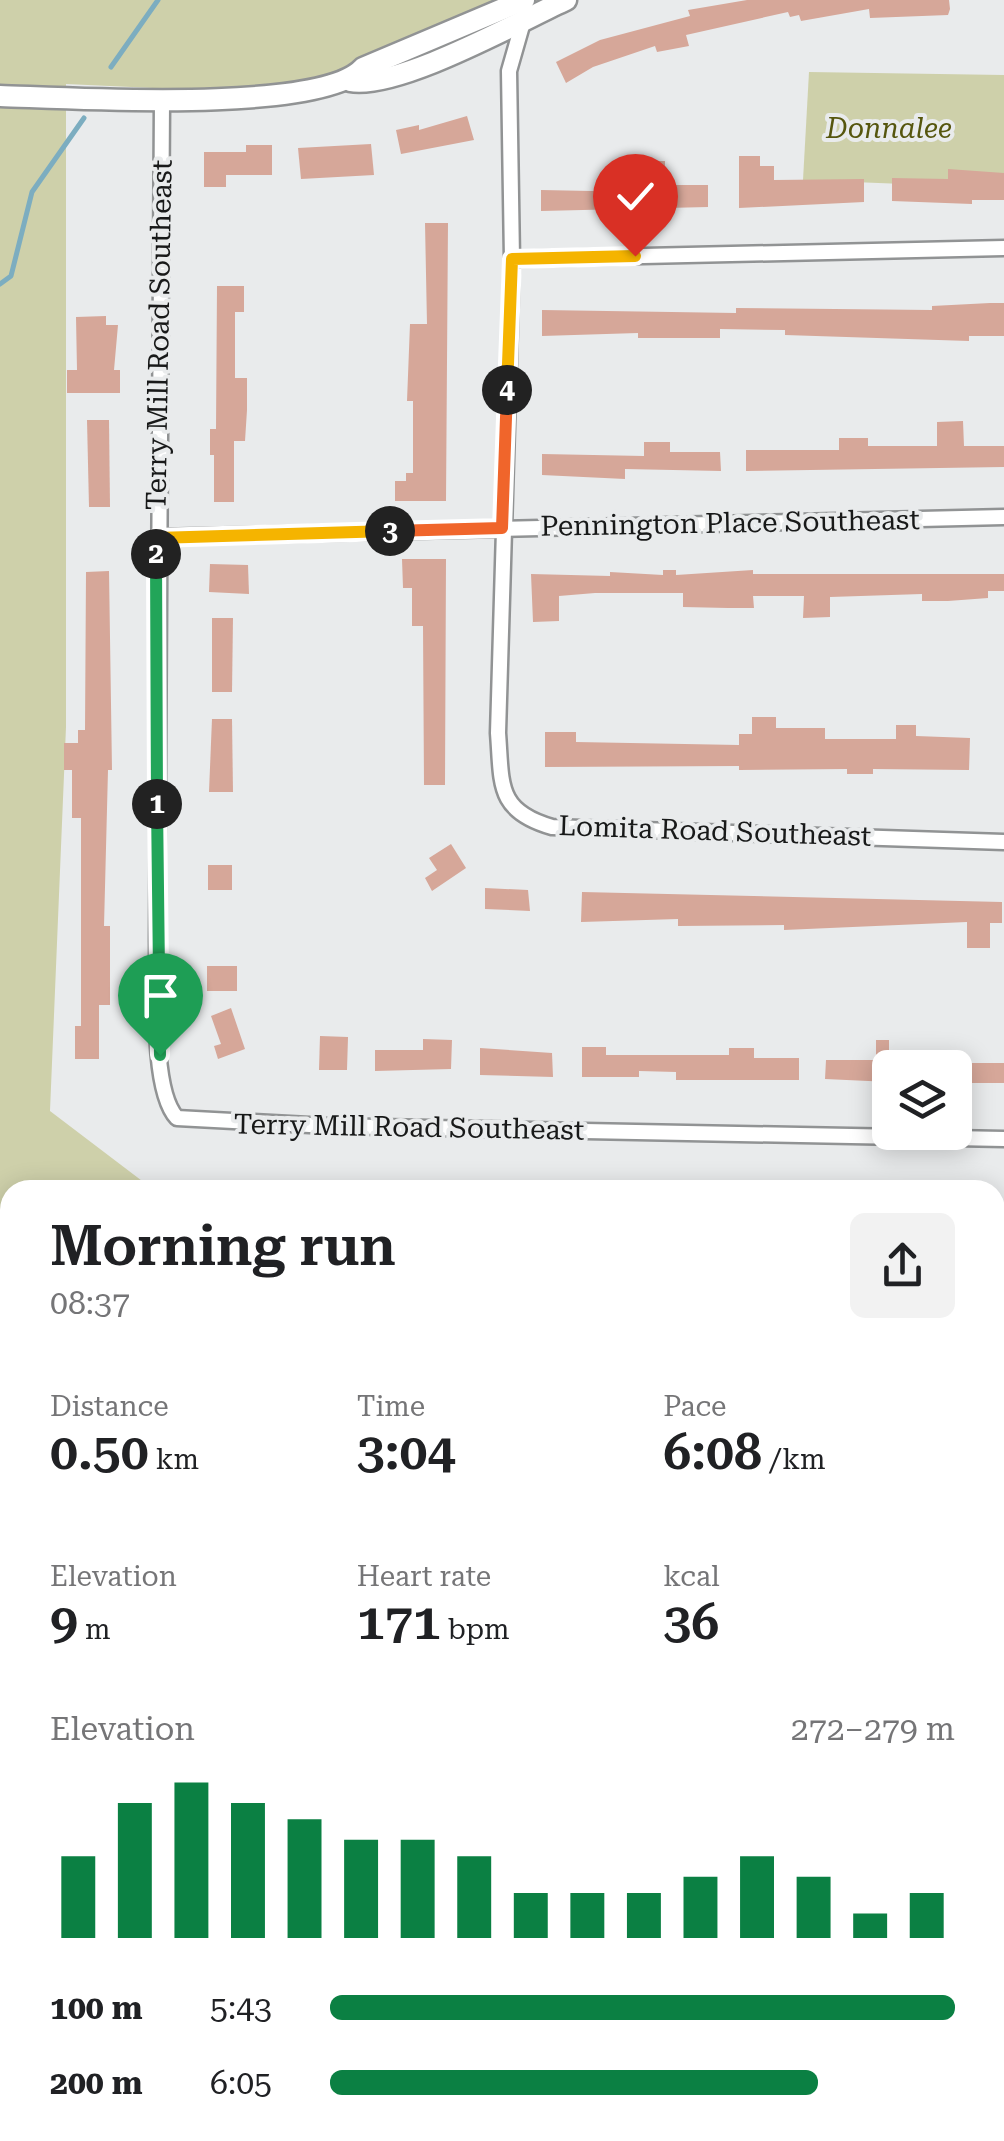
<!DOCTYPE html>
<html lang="en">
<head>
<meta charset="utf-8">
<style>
	body { margin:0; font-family:"Roboto Serif",serif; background:#f2f2f2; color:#202124; height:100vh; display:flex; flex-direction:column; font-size:38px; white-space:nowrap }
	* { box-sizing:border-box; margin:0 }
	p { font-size:32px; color:#757577 }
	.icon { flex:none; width:55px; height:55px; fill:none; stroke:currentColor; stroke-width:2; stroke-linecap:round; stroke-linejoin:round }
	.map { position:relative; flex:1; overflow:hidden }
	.details { position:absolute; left:0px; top:1180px; width:1005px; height:962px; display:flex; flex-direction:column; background:#fff; border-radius:30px 30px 0 0; box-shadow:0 5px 25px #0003 }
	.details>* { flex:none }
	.buttons { position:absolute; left:872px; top:1050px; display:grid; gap:20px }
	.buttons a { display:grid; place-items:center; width:100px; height:100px; border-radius:15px; background:#fff; box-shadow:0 5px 25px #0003; font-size:50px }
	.pin { position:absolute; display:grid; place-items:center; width:85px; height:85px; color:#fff; margin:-102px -42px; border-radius:50% 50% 50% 0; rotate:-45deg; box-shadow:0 0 10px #0007 }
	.pin .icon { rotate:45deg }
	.km { position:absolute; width:50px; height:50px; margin:-25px; border-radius:50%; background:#222; color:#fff; font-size:28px; line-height:50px; text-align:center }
	.round { display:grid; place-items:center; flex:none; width:105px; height:105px; border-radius:15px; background:#f2f2f2 }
	.overview { display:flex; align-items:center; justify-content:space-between; height:170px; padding:0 50px }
	h1 { font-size:55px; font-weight:600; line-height:75px }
	.figures { display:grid; grid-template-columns:repeat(3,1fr); gap:15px; height:170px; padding:10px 50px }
	.figures div { display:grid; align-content:center }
	.figures b { font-size:50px; font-weight:600 }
	.figures small { font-size:28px; font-weight:400 }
	.figures p { font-size:28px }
	.chart { height:280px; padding:20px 50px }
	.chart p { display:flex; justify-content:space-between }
	.chart svg { width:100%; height:180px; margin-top:10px; stroke:#0b8043; stroke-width:6 }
	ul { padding:0 50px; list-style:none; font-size:32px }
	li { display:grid; grid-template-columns:160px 120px 1fr; align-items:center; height:75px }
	li i { height:25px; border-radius:12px; background:#0b8043 }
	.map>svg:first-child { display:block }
</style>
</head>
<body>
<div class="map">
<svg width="1004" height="2141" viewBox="0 0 1004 2141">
	<rect width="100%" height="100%" fill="#e9ebec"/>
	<g fill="#ced0aa">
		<path d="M 0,0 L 564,0 L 330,96 L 66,84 L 66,727 L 50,1111 L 154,1190 L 10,1190 L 10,1494 L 0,1474 Z"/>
		<path d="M 809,72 L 1004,75 L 1004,188 L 803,180 Z"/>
		<rect x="995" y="1251" width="9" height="371"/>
		<path d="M 168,2133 L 168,2132 L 641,2133 L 637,2141 L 168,2141 Z"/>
	</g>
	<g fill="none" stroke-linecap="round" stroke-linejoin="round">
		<g stroke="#7cadc0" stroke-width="5">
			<path d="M 111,67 L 158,0"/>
			<path d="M 0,284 L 11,276 L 32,192 L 84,118"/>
			<path d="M 0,1331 L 10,1337"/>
			<path d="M 382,2141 L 384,2132"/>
		</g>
	</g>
	<g fill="#d6a799">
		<path d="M 747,0 L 949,0 L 950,9 L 948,15 L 870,18 L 869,9 L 801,21 L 799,15 L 790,17 L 788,12 L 686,35 L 689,46 L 657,52 L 655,46 L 593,67 L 566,83 L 556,62 L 600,40 L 690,16 L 688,10 Z"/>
		<path d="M 467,116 L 474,140 L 401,154 L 396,130 L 419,125 L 419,130 Z"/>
		<path d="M 371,144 L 374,175 L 301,179 L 298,148 Z"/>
		<path d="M 246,145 L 272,145 L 272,175 L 226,175 L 226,187 L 204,187 L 204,152 L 246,152 Z"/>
		<path d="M 739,156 L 760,156 L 760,166 L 774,166 L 774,180 L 864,179 L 864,202 L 739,208 Z"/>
		<path d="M 641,161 L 665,161 L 665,185 L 708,185 L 708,207 L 541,211 L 541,190 L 641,192 Z"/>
		<path d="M 948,169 L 1004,173 L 1004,200 L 972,200 L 972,204 L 892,201 L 892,178 L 948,179 Z"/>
		<path d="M 425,223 L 448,223 L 446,501 L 395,501 L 395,481 L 406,481 L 406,473 L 413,473 L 413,401 L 407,401 L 410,324 L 427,324 Z"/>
		<path d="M 217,286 L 244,286 L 244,312 L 235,312 L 235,378 L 247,378 L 247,410 L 245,441 L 234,441 L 234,502 L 214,502 L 214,455 L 210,455 L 210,429 L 216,429 Z"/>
		<path d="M 990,303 L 1004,303 L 1004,336 L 969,336 L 969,341 L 785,335 L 785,330 L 720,329 L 720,338 L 638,338 L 638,333 L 542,336 L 542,310 L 736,313 L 736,308 L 932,310 L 932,306 Z"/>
		<path d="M 106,316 L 106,325 L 118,325 L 114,370 L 120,370 L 120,393 L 67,393 L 67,370 L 77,370 L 76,317 Z"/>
		<path d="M 87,420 L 109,420 L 110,507 L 89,507 Z"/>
		<path d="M 963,421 L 964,446 L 1004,446 L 1004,467 L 746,471 L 746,450 L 839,450 L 839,438 L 868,438 L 868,446 L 937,446 L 937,422 Z"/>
		<path d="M 644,442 L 670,442 L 670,452 L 720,452 L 721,471 L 625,469 L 625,479 L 542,475 L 542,454 L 644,456 Z"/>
		<path d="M 402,559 L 446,559 L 445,785 L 424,785 L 423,626 L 412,626 L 412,588 L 403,588 Z"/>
		<path d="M 210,564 L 248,565 L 249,594 L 209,592 Z"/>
		<path d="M 663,570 L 676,570 L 676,575 L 753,570 L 753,574 L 1004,574 L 1004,591 L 988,591 L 988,598 L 948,601 L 922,601 L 922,594 L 830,597 L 830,617 L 803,618 L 804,596 L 753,596 L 754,608 L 728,608 L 683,607 L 683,593 L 595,593 L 559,596 L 559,621 L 533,622 L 531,574 L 610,576 L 610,572 L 663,575 Z"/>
		<path d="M 109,571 L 112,770 L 108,770 L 104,926 L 110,926 L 110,1005 L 99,1005 L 99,1059 L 75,1059 L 75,1026 L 81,1026 L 81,818 L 72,818 L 72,770 L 64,770 L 64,743 L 78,743 L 78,730 L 85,730 L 86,572 Z"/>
		<path d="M 212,618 L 233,618 L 232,692 L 212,692 Z"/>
		<path d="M 752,717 L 776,717 L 776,728 L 825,728 L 825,739 L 896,739 L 896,725 L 916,725 L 916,736 L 970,738 L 969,770 L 873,769 L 873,774 L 847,774 L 847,769 L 739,770 L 739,766 L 545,767 L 545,732 L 576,732 L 576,742 L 739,745 L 739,734 L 752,734 Z"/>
		<path d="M 212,719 L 232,719 L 233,792 L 209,792 Z"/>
		<path d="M 451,844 L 466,868 L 432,891 L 425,878 L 437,870 L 429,858 Z"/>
		<rect x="208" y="865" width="24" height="25"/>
		<path d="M 485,888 L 528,890 L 530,911 L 485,909 Z"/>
		<path d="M 582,892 L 1002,902 L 1002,923 L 990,923 L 990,948 L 967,948 L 967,922 L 784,930 L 784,925 L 678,926 L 678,919 L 581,922 Z"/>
		<rect x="207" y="966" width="30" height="25"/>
		<path d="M 231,1008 L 245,1049 L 218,1059 L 214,1046 L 221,1044 L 211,1016 Z"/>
		<path d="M 320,1036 L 348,1037 L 347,1070 L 319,1070 Z"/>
		<path d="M 423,1039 L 452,1040 L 451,1069 L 375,1071 L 375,1050 L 423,1050 Z"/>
		<path d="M 876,1040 L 889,1040 L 889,1053 L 902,1053 L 902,1068 L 890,1068 L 890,1082 L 825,1079 L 826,1060 L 876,1060 Z"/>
		<path d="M 582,1047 L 606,1047 L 606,1055 L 729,1055 L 729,1048 L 754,1048 L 754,1058 L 799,1058 L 799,1080 L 676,1080 L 676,1072 L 639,1071 L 639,1077 L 582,1077 Z"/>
		<path d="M 480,1048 L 552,1053 L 553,1077 L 480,1075 Z"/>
		<rect x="972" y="1063" width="32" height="20"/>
	</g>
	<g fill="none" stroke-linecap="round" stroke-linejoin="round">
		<defs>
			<g id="street">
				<path d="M 523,22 L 509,71 L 512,259 L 498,733 C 502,784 496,811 552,827 L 1004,842"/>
				<path d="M 162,101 L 157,941 C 158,983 150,1089 177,1118 L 328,1126 L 1004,1139"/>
				<path d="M 512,259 L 1004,248"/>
				<path d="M 156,537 L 1004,517"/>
				<path d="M 995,1758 L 1004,1759"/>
				<path d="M 995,2034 L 1004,2035"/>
				<path d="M 825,2141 L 831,2132"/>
			</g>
			<g id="secondary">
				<path d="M 350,81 C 397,90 518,22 566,0"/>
				<path d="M 0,96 C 69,98 320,114 363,68 L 524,0"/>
			</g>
			<g id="highway">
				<path d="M 0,1736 L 10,1766"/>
				<path d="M 61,2141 L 61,2132"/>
			</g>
		</defs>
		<use href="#street" stroke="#919394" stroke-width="19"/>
		<use href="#secondary" stroke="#919394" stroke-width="25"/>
		<use href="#highway" stroke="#92563a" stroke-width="30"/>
		<use href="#street" stroke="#fff" stroke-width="14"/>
		<use href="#secondary" stroke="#fff" stroke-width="20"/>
		<use href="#highway" stroke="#d3774b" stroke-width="25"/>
	</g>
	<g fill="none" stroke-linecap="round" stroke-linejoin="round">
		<defs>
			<path id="split-1" d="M 157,804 L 160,1055"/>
			<path id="split-2" d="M 156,554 L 157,804"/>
			<path id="split-3" d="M 156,554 L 156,538 L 390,531"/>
			<path id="split-4" d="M 390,531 L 502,528 L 507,390"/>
			<path id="split-5" d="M 507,390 L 512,259 L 635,256"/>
		</defs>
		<use href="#split-1" stroke="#fff" stroke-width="20"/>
		<use href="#split-2" stroke="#fff" stroke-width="20"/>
		<use href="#split-3" stroke="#fff" stroke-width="20"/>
		<use href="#split-4" stroke="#fff" stroke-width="20"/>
		<use href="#split-5" stroke="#fff" stroke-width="20"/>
		<use href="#split-1" stroke="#22a559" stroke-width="12"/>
		<use href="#split-2" stroke="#22a559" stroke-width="12"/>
		<use href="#split-3" stroke="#f5b400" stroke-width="12"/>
		<use href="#split-4" stroke="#f0652b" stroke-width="12"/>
		<use href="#split-5" stroke="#f5b400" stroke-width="12"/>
	</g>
	<g text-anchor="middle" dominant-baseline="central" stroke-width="8" stroke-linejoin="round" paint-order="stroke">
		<g font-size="28" font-style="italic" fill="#56560e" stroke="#e9ebec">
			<text x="889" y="128">Donnalee</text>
		</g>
		<g font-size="28" fill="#181919" stroke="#e9ebec">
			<text transform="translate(159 335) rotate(-89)">Terry Mill Road Southeast</text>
			<text transform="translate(730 523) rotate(-1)">Pennington Place Southeast</text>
			<text transform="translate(715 831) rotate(2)">Lomita Road Southeast</text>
			<text transform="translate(409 1127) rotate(1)">Terry Mill Road Southeast</text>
		</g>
	</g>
</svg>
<div class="buttons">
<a><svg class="icon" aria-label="layers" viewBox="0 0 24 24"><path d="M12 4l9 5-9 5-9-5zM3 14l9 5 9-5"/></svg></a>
</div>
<div class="pin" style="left:160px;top:1055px;background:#1e9e55"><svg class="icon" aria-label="arrive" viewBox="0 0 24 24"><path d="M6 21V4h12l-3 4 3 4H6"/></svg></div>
<div class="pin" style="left:635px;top:256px;background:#d93025"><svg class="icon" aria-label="check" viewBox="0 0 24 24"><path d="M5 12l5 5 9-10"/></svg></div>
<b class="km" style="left:157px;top:804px">1</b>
<b class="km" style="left:156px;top:554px">2</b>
<b class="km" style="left:390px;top:531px">3</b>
<b class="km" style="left:507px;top:390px">4</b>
<section class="details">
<div class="overview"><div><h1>Morning run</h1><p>08:37</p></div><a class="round"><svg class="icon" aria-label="share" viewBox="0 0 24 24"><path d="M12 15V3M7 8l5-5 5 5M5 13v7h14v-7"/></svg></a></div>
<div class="figures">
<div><p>Distance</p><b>0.50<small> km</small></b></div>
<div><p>Time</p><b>3:04</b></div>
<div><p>Pace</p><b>6:08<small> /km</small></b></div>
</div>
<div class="figures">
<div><p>Elevation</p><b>9<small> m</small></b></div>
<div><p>Heart rate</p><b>171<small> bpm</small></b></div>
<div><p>kcal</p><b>36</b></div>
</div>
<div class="chart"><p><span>Elevation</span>272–279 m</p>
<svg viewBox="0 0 160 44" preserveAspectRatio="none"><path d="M5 44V24M15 44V11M25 44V6M35 44V11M45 44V15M55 44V20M65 44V20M75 44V24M85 44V33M95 44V33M105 44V33M115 44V29M125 44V24M135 44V29M145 44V38M155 44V33"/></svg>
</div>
<ul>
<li><b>100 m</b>5:43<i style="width:100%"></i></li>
<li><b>200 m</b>6:05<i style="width:78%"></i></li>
</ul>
</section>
</div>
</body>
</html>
